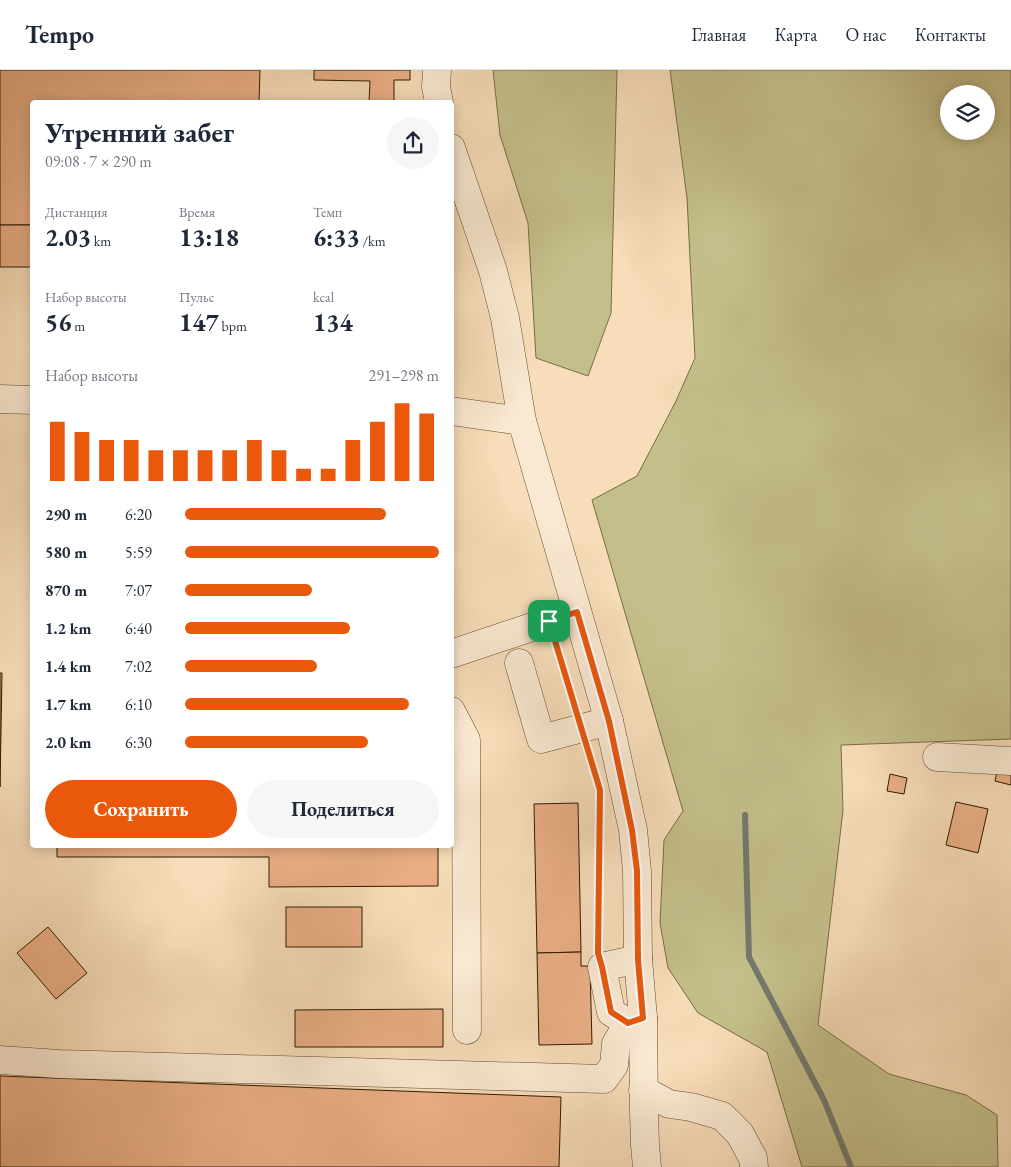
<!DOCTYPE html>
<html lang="ru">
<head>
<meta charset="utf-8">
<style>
	body { margin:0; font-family:"EB Garamond",serif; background:#f6f6f7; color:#1f2937; height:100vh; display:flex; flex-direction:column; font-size:19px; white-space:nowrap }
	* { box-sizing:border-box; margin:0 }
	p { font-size:16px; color:#747a83 }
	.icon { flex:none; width:28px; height:28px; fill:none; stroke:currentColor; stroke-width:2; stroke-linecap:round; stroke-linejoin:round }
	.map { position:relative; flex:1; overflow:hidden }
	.sheet { position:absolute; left:30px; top:30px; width:424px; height:748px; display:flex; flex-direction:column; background:#fff; border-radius:5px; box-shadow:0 2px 12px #0003 }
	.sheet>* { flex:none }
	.tools { position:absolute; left:940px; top:15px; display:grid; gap:10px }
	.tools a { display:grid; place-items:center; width:55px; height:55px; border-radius:50%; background:#fff; box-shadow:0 2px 12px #0003; font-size:25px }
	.pin { position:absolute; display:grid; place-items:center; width:42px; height:42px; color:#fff; margin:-21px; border-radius:10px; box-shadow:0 2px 8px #0006 }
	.round { display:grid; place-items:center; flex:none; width:52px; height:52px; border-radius:26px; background:#f6f6f7 }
	.head { display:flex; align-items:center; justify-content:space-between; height:85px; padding:0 15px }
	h1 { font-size:28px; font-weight:700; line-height:38px }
	.figures { display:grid; grid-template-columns:repeat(3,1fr); gap:8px; height:85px; padding:5px 15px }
	.figures div { display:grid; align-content:center }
	.figures b { font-size:25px; font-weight:700 }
	.figures small { font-size:14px; font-weight:400 }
	.figures p { font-size:14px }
	.chart { height:140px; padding:10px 15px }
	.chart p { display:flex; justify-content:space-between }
	.chart svg { width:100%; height:90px; margin-top:5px; stroke:#ea580c; stroke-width:6 }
	.primary-button { display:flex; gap:10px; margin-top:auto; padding:10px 15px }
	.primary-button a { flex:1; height:58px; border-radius:30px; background:#ea580c; color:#fff; font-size:20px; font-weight:700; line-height:58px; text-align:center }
	.primary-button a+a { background:#f6f6f7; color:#1f2937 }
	ul { padding:0 15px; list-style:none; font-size:16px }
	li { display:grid; grid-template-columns:80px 60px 1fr; align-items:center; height:38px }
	li i { height:12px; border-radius:6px; background:#ea580c }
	header { display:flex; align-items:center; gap:30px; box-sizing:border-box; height:70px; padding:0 25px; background:#fff; border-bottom:1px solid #e0e1e3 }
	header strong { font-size:24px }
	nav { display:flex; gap:28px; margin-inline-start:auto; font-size:18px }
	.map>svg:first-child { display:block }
</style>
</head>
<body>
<header>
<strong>Tempo</strong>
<nav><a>Главная</a><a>Карта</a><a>О нас</a><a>Контакты</a></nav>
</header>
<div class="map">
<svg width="1011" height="1097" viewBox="0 0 1011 1097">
	<rect width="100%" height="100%" fill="#f7ddb9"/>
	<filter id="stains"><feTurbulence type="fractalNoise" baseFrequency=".004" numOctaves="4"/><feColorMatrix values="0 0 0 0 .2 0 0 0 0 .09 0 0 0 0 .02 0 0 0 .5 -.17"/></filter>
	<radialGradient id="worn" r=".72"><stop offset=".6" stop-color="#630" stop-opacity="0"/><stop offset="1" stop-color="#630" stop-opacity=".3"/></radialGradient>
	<g fill="#c4bf8a" stroke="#796c46" fill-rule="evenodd">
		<path d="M 493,0 L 617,0 L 611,243 L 588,306 L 536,288 L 528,153 L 500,65 Z"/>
		<path d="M 670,0 L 1011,0 L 1011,669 L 841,675 L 843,740 L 818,955 L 889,1004 L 966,1025 L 997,1045 L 998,1097 L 802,1097 L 767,982 L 698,943 L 668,898 L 660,853 L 664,770 L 683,741 L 592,430 L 637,406 L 676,331 L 695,288 L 687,128 ZM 949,24 L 986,24 L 986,61 L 949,61 Z"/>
	</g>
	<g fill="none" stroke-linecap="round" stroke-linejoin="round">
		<path stroke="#727a6e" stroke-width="6" d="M 745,745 L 749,887 L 824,1030 L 851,1097"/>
	</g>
	<g fill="#ebaf86" stroke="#2e1a01">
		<path d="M 0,0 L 260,0 L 259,32 L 32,32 L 32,155 L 0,155 Z"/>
		<path d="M 314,0 L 410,0 L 410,10 L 394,10 L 394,32 L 369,32 L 370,11 L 314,10 Z"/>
		<rect x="0" y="155" width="32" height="42"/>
		<path d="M 0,603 L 2,603 L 0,717 Z"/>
		<path d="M 998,697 L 1011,701 L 1011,715 L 995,711 Z"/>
		<path d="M 890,704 L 907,708 L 904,724 L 887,721 Z"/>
		<path d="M 956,732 L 988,739 L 978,783 L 946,775 Z"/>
		<path d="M 578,733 L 581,882 L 537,883 L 534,734 Z"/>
		<path d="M 57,775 L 438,775 L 438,816 L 269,817 L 269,787 L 57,787 Z"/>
		<rect x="286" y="837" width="76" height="40"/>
		<path d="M 48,857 L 87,903 L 56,929 L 17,883 Z"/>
		<path d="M 581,882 L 581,896 L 590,896 L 592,974 L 539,975 L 537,883 Z"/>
		<path d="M 443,939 L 443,977 L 295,977 L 295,940 Z"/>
		<path d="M 0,1006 L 561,1027 L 559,1097 L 0,1097 Z"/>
	</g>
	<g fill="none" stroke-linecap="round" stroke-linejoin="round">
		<defs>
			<g id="minor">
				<path d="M 437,0 L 436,17 L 439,32"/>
				<path d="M 451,78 L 493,201 L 505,248 L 522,351 L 609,651 L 633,760 L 637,801 L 638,889 L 643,948 L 644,1042 L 645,1075 L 647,1097"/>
				<path d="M 0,329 L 32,330"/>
				<path d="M 451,341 L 522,351"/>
				<path d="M 451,584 L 577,542"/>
				<path d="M 519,593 L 541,669 L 609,651"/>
				<path d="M 451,641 L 466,670 L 467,960"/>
				<path d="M 937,687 L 1011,691"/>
				<path d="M 628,953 L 611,942 L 602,897 L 638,889"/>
				<path d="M 0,990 L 59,994 L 604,1009 L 614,995 L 616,974 L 628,953 L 643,948"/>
				<path d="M 643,1020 L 669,1034 L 691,1037 L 722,1046 L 740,1064 L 753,1088 L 754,1097"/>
			</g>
		</defs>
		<use href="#minor" stroke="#604b2f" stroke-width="29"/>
		<g stroke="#2e1a01" stroke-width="3" stroke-dasharray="1 2.5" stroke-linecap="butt">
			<path d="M 555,573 L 575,636"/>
			<path d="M 588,680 L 593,696"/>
			<path d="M 598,875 L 600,726"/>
		</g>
		<use href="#minor" stroke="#fae9d2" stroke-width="28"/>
	</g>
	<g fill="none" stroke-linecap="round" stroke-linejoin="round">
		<defs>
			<path id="route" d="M 577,542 L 609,651 L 632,760 L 637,801 L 638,890 L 643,948 L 628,953 L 611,942 L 602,897 L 598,883 L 600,720 L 549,551 Z"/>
		</defs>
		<use href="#route" stroke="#fff" stroke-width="10"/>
		<use href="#route" stroke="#ea580c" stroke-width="6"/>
	</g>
	<rect width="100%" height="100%" filter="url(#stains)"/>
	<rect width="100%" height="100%" fill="url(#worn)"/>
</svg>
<div class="tools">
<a><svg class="icon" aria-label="layers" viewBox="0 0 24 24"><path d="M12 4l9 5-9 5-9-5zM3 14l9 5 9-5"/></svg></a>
</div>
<div class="pin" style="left:549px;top:551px;background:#1e9e55"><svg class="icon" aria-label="arrive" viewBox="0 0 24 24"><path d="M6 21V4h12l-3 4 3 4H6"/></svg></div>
<section class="sheet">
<div class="head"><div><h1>Утренний забег</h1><p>09:08 · 7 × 290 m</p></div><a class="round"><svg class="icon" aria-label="share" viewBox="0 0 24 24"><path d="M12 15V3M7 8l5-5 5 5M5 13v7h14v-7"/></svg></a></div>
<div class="figures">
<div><p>Дистанция</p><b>2.03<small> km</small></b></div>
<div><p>Время</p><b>13:18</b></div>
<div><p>Темп</p><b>6:33<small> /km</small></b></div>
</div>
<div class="figures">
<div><p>Набор высоты</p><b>56<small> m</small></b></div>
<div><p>Пульс</p><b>147<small> bpm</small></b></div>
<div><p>kcal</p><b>134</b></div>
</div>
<div class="chart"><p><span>Набор высоты</span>291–298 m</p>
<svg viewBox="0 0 160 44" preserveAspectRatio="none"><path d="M5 44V15M15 44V20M25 44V24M35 44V24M45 44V29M55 44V29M65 44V29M75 44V29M85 44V24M95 44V29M105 44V38M115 44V38M125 44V24M135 44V15M145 44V6M155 44V11"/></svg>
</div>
<ul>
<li><b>290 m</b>6:20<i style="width:79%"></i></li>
<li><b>580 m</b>5:59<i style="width:100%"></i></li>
<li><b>870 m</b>7:07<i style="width:50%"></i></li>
<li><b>1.2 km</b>6:40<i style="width:65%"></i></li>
<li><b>1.4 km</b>7:02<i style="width:52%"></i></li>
<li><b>1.7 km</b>6:10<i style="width:88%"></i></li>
<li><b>2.0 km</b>6:30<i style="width:72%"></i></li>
</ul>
<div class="primary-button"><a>Сохранить</a><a>Поделиться</a></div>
</section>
</div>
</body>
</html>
